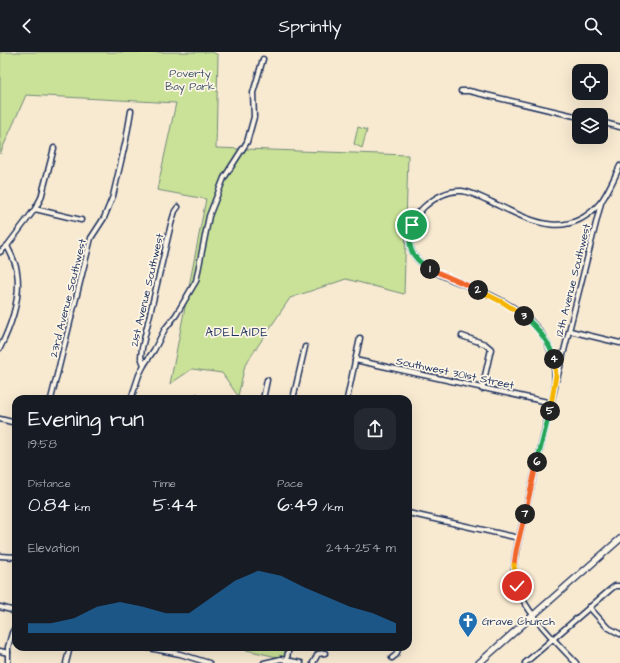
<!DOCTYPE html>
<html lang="en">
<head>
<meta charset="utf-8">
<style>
	body { margin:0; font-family:"Architects Daughter",sans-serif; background:#242831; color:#f1f3f6; height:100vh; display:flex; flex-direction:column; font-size:15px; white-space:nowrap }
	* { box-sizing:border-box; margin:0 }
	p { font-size:13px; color:#9ea1a6 }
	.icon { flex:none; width:22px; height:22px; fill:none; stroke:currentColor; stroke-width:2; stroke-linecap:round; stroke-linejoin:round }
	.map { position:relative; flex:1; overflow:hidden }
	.details { position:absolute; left:12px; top:343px; width:400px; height:256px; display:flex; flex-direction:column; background:#171b24; border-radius:12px; box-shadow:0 4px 16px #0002 }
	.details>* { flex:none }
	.tools { position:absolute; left:572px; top:12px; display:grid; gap:8px }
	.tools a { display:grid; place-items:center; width:36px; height:36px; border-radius:8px; background:#171b24; box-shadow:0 4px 16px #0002; font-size:20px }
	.pin { position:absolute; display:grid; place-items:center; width:34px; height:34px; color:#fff; margin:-17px; border:2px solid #fff; border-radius:50%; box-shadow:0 1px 4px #0007 }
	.km { position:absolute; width:20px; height:20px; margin:-10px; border-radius:50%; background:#222; color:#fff; font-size:11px; line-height:20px; text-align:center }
	.round { display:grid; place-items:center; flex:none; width:42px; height:42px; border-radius:12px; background:#242831 }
	.summary { display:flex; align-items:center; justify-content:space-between; height:68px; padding:0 16px }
	h1 { font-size:22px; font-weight:600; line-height:30px }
	.metrics { display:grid; grid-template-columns:repeat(3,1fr); gap:6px; height:68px; padding:4px 16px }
	.metrics div { display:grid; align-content:center }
	.metrics b { font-size:20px; font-weight:600 }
	.metrics small { font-size:11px; font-weight:400 }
	.metrics p { font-size:11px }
	.chart { height:112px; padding:8px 16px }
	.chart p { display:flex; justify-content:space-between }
	.chart svg { width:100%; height:72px; margin-top:4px; fill:#1f6fb2; opacity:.7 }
	header { display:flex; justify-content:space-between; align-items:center; height:52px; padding:0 16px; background:#171b24; font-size:18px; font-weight:600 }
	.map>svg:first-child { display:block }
</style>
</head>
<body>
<header><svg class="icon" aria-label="back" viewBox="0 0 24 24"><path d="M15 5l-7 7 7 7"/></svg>Sprintly<svg class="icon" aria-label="search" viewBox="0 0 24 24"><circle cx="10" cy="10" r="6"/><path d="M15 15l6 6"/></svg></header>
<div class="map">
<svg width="620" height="611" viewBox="0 0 620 611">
	<rect width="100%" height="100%" fill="#f8ead1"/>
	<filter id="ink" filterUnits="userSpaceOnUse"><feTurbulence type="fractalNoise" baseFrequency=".025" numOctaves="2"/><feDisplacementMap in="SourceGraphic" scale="8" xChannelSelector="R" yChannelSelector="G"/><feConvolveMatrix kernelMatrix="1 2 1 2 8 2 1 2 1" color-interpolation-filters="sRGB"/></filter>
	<g filter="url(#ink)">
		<g fill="#cae297" stroke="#72887a">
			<path d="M 0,0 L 212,0 L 218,3 L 216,96 L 408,103 L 404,242 L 346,227 L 290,246 L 245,313 L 238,344 L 222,321 L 192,317 L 170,332 L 206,147 L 157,138 L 176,51 L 26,43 L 0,102 Z"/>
			<path d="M 358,75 L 367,78 L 362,96 L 354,92 Z"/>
			<path d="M 233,595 L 289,595 L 286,607 Z"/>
		</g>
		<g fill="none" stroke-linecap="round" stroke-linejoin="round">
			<defs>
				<g id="minor">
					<path d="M 461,39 L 469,39 L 579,65"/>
					<path d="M 601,70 L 620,75"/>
					<path d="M 35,157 L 81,168"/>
					<path d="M 0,200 L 7,194"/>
					<path d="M 570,279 L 620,291"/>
					<path d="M 462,284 L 485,292 L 491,297 L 482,337"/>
					<path d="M 0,296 C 11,274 21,245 17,220 C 16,211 11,202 7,194 L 35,157 L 41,146 L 54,96"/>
					<path d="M 355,308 L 552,351"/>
					<path d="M 144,313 L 154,298 L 165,277 L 176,263 L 196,229 L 209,164 L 224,126 L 247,90 L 254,65 L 253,41 L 263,7"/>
					<path d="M 557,327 L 601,151"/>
					<path d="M 555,335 L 516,499 C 514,509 513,520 515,530 C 523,558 556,590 576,611"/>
					<path d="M 554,337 C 560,284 526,258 481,239 C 464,232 444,226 428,216 C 403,201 404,174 424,155 C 434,146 448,138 462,139 C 471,140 480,145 487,148 C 526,166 565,192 600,151 C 607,143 615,124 620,114"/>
					<path d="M 51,347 L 91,186 L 104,166 L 113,144 L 126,88 L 131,59"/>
					<path d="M 131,347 L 139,323 L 144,313 L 141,305 L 142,296 L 171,172 L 175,159 L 178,155"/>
					<path d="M 196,347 L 197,345"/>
					<path d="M 263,347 L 267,328"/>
					<path d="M 293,347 L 305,295"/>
					<path d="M 347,347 L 360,286"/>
					<path d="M 0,367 L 16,371"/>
					<path d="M 408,461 L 519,486"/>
					<path d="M 0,504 L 16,505"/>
					<path d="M 0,555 L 11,558 L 16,562"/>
					<path d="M 589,555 L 607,575 L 620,582"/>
					<path d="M 144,595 L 180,602 L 209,611"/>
					<path d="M 0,599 L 8,601"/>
					<path d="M 392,606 L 396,603 L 399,595"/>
					<path d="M 8,611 L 8,595 L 12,581 L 16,574"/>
					<path d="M 66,611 L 70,595"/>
					<path d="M 264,611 L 281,607 L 301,611"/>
					<path d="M 286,611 L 289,595"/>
					<path d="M 313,611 L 318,602 L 325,601"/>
					<path d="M 525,611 L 611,537 L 615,534 L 620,534"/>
				</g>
				<path id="secondary" d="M 479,611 L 620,487"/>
			</defs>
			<use href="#minor" stroke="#1b2f5e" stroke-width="7"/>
			<use href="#secondary" stroke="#1b2f5e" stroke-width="8"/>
			<use href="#minor" stroke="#fcf5e5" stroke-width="4"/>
			<use href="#secondary" stroke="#fcf5e5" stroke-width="5.5"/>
		</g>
	</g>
	<g fill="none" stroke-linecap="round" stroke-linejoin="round" filter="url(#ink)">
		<defs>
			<path id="split-1" d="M 412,173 C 406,194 411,206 430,217"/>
			<path id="split-2" d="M 430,217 L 478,238"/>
			<path id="split-3" d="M 478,238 L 504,251 L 524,264"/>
			<path id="split-4" d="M 524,264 C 538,276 549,289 554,307"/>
			<path id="split-5" d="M 550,359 L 556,323 L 554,307"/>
			<path id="split-6" d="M 537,410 L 550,359"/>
			<path id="split-7" d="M 525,462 L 537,410"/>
			<path id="split-8" d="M 514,513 L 516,499 L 525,462"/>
			<path id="split-9" d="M 514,513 L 517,534"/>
		</defs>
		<use href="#split-1" stroke="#fff" stroke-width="8"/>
		<use href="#split-2" stroke="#fff" stroke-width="8"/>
		<use href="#split-3" stroke="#fff" stroke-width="8"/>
		<use href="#split-4" stroke="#fff" stroke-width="8"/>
		<use href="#split-5" stroke="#fff" stroke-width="8"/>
		<use href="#split-6" stroke="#fff" stroke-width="8"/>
		<use href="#split-7" stroke="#fff" stroke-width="8"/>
		<use href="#split-8" stroke="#fff" stroke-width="8"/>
		<use href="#split-9" stroke="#fff" stroke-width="8"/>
		<use href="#split-1" stroke="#22a559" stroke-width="5"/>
		<use href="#split-2" stroke="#f0652b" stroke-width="5"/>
		<use href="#split-3" stroke="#f5b400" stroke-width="5"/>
		<use href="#split-4" stroke="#22a559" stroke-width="5"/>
		<use href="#split-5" stroke="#f5b400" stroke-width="5"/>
		<use href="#split-6" stroke="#22a559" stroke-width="5"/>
		<use href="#split-7" stroke="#f0652b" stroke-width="5"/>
		<use href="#split-8" stroke="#f0652b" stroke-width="5"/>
		<use href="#split-9" stroke="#f5b400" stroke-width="5"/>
	</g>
	<defs>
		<symbol id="church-pin" viewBox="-11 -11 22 30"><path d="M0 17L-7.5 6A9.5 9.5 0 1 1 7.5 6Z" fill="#1f6fb2" stroke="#fcf5e5"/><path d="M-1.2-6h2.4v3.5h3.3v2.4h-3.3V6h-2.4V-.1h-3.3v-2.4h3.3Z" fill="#fff"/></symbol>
	</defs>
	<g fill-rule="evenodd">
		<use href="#church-pin" x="457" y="558" width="22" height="30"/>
	</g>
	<g text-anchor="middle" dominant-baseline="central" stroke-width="3.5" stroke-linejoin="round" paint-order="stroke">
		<g font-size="11" fill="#3e5369" stroke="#fcf5e5">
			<text x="190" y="21">Poverty<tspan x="190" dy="13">Bay Park</tspan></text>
		</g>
		<g font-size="11" fill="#1b2f5e" stroke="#fcf5e5">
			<text transform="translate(573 228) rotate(-76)">12th Avenue Southwest</text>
			<text transform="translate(147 238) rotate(-77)">21st Avenue Southwest</text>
			<text transform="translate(68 246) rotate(-76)">23rd Avenue Southwest</text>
			<text transform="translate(455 321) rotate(12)">Southwest 301st Street</text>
		</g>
		<g font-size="11" fill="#1b2f5e" stroke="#fcf5e5" text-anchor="start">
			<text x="482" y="569">Grave Church</text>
		</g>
		<g font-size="12" letter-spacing="1" fill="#1b2f5e" stroke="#fcf5e5">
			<text x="237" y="280">ADELAIDE</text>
		</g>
	</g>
</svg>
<div class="tools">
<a><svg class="icon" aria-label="locate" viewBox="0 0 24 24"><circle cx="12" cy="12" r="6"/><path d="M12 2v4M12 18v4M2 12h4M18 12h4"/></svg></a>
<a><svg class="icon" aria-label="layers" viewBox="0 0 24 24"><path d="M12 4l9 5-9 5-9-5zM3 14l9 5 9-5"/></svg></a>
</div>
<div class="pin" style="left:412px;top:173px;background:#1e9e55"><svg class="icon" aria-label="arrive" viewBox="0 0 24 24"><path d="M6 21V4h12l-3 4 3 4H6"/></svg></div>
<div class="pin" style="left:517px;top:534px;background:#d93025"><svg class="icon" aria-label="check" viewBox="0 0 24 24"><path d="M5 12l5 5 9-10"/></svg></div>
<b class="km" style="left:430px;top:217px">1</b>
<b class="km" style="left:478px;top:238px">2</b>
<b class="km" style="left:524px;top:264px">3</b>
<b class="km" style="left:554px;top:307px">4</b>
<b class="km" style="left:550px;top:359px">5</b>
<b class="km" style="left:537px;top:410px">6</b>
<b class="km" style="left:525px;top:462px">7</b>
<section class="details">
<div class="summary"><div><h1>Evening run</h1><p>19:58</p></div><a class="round"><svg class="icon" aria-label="share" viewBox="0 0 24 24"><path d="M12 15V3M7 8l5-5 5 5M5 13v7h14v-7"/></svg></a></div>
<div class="metrics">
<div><p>Distance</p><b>0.84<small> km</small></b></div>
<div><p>Time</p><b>5:44</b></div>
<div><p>Pace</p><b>6:49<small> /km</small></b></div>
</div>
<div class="chart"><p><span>Elevation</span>244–254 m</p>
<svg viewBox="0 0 160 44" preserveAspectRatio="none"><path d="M0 44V38L10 38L20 35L30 28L40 25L50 28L60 32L70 32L80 22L90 12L100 6L110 9L120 16L130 22L140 28L150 32L160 38V44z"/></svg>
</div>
</section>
</div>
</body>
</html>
